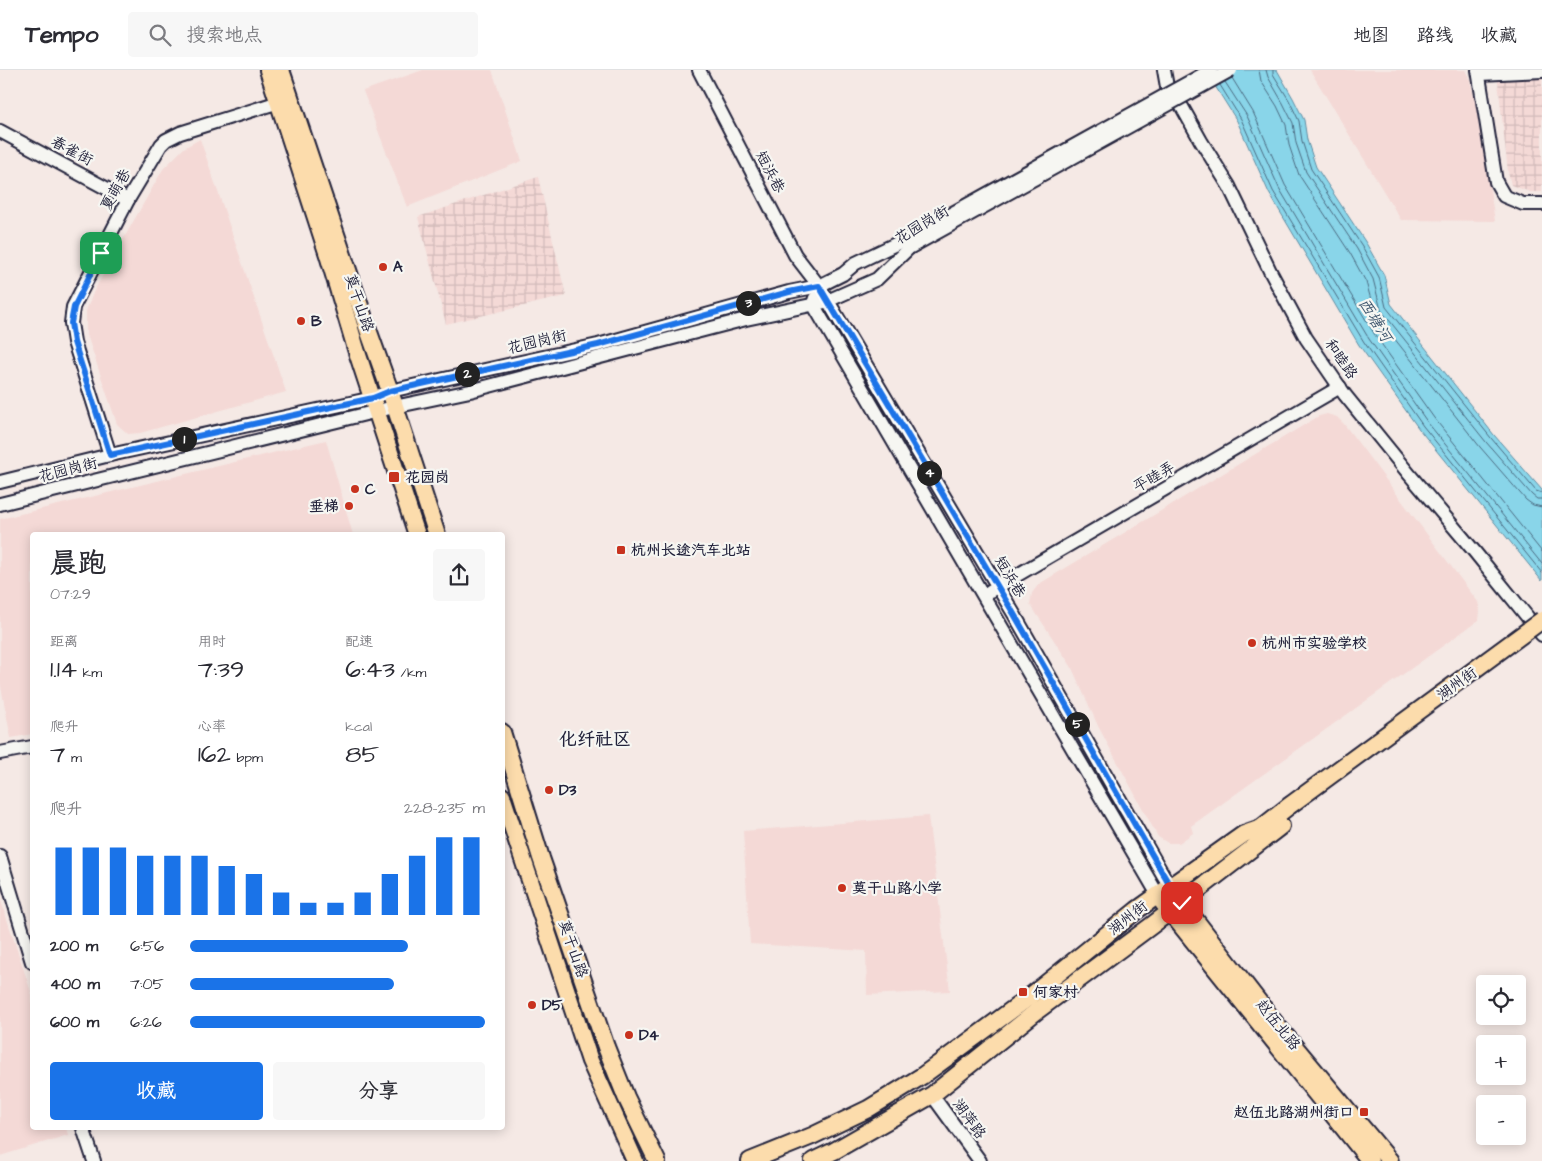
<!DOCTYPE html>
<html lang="zh">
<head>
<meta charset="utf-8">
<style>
	body { margin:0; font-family:"Architects Daughter","LXGW WenKai TC",sans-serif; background:#f7f7f7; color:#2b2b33; height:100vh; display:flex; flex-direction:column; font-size:19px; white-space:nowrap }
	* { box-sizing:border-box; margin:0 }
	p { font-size:16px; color:#7c7c81 }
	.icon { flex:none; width:28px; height:28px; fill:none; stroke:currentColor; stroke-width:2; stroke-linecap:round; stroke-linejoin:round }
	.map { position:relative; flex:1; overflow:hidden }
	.side { position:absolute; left:30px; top:462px; width:475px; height:598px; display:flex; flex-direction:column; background:#fff; border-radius:5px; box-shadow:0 2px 12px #0003 }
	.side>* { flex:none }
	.tools { position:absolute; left:1476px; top:905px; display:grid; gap:10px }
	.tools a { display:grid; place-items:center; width:50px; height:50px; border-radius:5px; background:#fff; box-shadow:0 2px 12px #0003; font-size:25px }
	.pin { position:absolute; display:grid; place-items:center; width:42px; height:42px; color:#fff; margin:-21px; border-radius:10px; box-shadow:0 2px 8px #0006 }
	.km { position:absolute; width:25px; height:25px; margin:-12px; border-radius:50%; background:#222; color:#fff; font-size:14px; line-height:25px; text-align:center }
	.round { display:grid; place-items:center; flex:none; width:52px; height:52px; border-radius:5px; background:#f7f7f7 }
	.summary { display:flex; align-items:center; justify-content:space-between; height:85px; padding:0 20px }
	h1 { font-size:28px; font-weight:600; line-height:38px }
	.stats { display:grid; grid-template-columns:repeat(3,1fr); gap:8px; height:85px; padding:5px 20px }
	.stats div { display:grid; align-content:center }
	.stats b { font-size:25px; font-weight:600 }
	.stats small { font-size:14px; font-weight:400 }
	.stats p { font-size:14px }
	.chart { height:140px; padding:10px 20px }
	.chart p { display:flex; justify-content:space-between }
	.chart svg { width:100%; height:90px; margin-top:5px; stroke:#1a73e8; stroke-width:6 }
	.button { display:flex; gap:10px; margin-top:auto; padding:10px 20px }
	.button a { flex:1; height:58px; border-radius:5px; background:#1a73e8; color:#fff; font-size:20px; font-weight:600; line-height:58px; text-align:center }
	.button a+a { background:#f7f7f7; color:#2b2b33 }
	ul { padding:0 20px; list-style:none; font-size:16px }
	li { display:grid; grid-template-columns:80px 60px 1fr; align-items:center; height:38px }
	li i { height:12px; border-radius:6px; background:#1a73e8 }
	header { display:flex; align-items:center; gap:30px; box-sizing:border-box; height:70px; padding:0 25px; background:#fff; border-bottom:1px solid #e1e1e2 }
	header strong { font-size:24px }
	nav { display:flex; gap:28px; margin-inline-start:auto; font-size:18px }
	.search { width:350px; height:45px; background:#f7f7f7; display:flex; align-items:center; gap:12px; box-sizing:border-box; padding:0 18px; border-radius:5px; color:#7c7c81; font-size:19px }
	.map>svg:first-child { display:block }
</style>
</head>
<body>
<header>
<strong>Tempo</strong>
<div class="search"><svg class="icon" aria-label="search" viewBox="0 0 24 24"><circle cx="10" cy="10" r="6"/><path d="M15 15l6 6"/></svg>搜索地点</div>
<nav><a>地图</a><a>路线</a><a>收藏</a></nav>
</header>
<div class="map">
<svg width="1542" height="1091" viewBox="0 0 1542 1091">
	<defs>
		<pattern id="industrial-grid" width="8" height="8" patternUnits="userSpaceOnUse" patternTransform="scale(1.25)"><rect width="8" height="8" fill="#f4d9d6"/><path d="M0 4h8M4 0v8" fill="none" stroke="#d1bab9"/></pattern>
	</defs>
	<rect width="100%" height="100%" fill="#f5e9e5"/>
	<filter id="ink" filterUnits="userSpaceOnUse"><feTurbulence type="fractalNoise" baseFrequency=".02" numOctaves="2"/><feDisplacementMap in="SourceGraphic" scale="10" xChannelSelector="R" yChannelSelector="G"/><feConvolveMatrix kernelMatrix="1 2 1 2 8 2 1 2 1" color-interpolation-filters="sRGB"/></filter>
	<g filter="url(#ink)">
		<g fill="#f4d9d6">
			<path d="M 423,0 L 492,0 L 522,91 L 407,137 L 363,21 Z"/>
			<path d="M 1310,0 L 1466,0 L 1471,14 L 1478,45 L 1495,151 L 1401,150 Z"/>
			<path d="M 200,69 L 286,322 L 140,363 L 128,364 L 117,354 L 86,262 L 86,241 L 94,221 L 163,99 L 184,78 Z"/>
			<path d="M 1327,344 L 1337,347 L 1344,354 L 1478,532 L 1480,541 L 1479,550 L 1191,756 L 1193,763 L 1179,773 L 1168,773 L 1158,767 L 1099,658 L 1071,596 L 1030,534 L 1032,523 L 1039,514 L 1319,346 Z"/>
			<path d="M 326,370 L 353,465 L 32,465 L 32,664 L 11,668 L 0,612 L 0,449 Z"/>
			<path d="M 928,746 L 950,921 L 867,925 L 866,881 L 750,874 L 743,761 Z"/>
			<path d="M 0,828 L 32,925 L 32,1058 L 66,1058 L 68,1065 L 0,1086 Z"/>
		</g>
		<g fill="url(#industrial-grid)">
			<path d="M 1492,0 L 1542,0 L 1542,122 L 1530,122 L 1511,115 L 1508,102 L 1498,12 Z"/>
			<path d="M 538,107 L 566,226 L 446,254 L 418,147 Z"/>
		</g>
		<path fill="#89d5e9" stroke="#608da3" d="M 1205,0 L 1277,0 L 1293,28 L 1304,50 L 1307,70 L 1316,97 L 1366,173 L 1384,205 L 1391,234 L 1494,365 L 1542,420 L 1542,511 L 1419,359 L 1359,275 L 1269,123 L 1237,51 Z"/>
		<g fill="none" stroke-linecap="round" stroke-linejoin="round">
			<g stroke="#4b6a81" stroke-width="1">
				<path d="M 1259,0 L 1261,11 L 1277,36 L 1286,55 L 1289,75 L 1299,105 L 1350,183 L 1366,212 L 1375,244 L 1480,377 L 1526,430 L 1533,435 L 1542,437"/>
				<path d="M 1266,0 L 1268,7 L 1283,33 L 1293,53 L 1296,73 L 1306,102 L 1357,179 L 1373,209 L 1381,240 L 1486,372 L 1532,425 L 1537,429 L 1542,429"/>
				<path d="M 1273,0 L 1273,4 L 1289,30 L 1299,51 L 1302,71 L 1311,99 L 1362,176 L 1379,207 L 1386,237 L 1491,368 L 1536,421 L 1542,423"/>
				<path d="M 1232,8 L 1253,42 L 1285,115 L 1375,265 L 1434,348 L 1542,482"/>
				<path d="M 1225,12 L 1247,46 L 1279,118 L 1369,269 L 1428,353 L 1542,494"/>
				<path d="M 1220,15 L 1241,49 L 1273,121 L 1364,272 L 1423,356 L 1542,503"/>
			</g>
			<defs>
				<g id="minor">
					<path d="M 699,0 L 795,185 L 819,216 L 828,231 L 1014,544 L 1170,817"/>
					<path d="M 1164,0 L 1167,17 L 1182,37 L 1201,71 L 1229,116 L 1270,201 L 1306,268 L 1345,325 L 1409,404 L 1474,481 L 1542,565"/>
					<path d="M 1478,0 L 1496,112 L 1504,126 L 1523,134 L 1542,134"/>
					<path d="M 1480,4 L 1542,1"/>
					<path d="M 0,61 L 128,130"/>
					<path d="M 815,228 L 813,234 L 1158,825"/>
					<path d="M 110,385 L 74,272 L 71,253 L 73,237 L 128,130 L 161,75 L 166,70 L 180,63 L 279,32"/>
					<path d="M 0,412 L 110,385 L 373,328 L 390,321 L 598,275 L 789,222 L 819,216 L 843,204 L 856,193 L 902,171"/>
					<path d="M 0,434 L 394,337 L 470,321 L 746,249 L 825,232 L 877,209 L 909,178"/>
					<path d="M 990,521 L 1340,317"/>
					<path d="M 0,683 L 32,677"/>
					<path d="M 0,786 L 32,892"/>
					<path d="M 932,1025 L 980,1091"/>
					<path d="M 83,1058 L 94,1091"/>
				</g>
				<g id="major">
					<path d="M 268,0 L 328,185 L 356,279 L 417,465"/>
					<path d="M 281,0 L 365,251 L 390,321 L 437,465"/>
					<path d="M 502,662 L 541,788 L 606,977 L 626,1027 L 657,1091"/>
					<path d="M 502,726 L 590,991 L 635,1091"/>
					<path d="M 1176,825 L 1279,958 L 1390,1091"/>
					<path d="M 1163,833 L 1370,1091"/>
					<path d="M 750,1091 L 812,1066 L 868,1039 L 922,1006 L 1028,928 L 1137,840 L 1244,764 L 1261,758 L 1289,736"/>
					<path d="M 813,1091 L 834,1081 L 932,1025 L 1038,940 L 1151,856 L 1281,756"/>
				</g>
			</defs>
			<use href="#minor" stroke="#22223b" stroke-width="16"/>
			<use href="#major" stroke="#22223b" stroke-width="20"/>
			<use href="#minor" stroke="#f6f6f2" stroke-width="12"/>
			<use href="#major" stroke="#fcdcac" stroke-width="16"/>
			<defs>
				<g id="minor-bridge">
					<path d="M 902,171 L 1211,0"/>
					<path d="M 909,178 L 1231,0"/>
				</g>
				<path id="major-bridge" d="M 1289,736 L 1542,550"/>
			</defs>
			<use href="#minor-bridge" stroke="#22223b" stroke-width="16" stroke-linecap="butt"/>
			<use href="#major-bridge" stroke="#22223b" stroke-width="20" stroke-linecap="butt"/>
			<use href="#minor-bridge" stroke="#f6f6f2" stroke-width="12"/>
			<use href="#major-bridge" stroke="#fcdcac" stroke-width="16"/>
		</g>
	</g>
	<g fill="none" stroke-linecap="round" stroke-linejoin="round" filter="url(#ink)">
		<defs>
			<path id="route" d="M 101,183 L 74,237 L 71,253 L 74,272 L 110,385 L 373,328 L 390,321 L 598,275 L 789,222 L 819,216 L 1014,544 L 1170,816 L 1182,833"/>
		</defs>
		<use href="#route" stroke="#fff" stroke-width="10"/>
		<use href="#route" stroke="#1a73e8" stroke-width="6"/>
	</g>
	<g fill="#c8321e" stroke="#f6f6f2" stroke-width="2">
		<circle cx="383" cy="197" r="5"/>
		<circle cx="301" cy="251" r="5"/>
		<rect x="388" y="401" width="12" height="12" rx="2.5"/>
		<circle cx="355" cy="419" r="5"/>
		<circle cx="349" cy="436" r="5"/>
		<rect x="616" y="475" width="10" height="10" rx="2.5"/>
		<circle cx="1252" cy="573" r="5"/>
		<circle cx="549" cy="720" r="5"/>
		<circle cx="842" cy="818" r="5"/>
		<rect x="1018" y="917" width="10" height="10" rx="2.5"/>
		<circle cx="532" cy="935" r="5"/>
		<circle cx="629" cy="965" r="5"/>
		<rect x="1359" y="1037" width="10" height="10" rx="2.5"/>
	</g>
	<g text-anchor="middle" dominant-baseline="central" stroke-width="4.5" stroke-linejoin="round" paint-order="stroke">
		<g font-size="15" fill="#22223b" stroke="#f6f6f2">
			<text transform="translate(72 81) rotate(28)">春雀街</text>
			<text transform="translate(770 102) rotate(62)">短浜巷</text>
			<text transform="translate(116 120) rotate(-61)">夏萌巷</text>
			<text transform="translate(922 155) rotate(-31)">花园岗街</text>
			<text transform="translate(359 233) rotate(71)">莫干山路</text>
			<text transform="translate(537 272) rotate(-13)">花园岗街</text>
			<text transform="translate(1341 289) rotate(55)">和睦路</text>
			<text transform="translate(68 400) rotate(-14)">花园岗街</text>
			<text transform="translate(1154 407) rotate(-30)">平睦弄</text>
			<text transform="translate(1010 507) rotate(59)">短浜巷</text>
			<text transform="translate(1457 614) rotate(-36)">湖州街</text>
			<text transform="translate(1128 848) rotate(-38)">湖州街</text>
			<text transform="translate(573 879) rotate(71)">莫干山路</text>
			<text transform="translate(1278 955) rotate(51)">赵伍北路</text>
			<text transform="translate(969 1049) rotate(54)">湖萍路</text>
		</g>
		<g font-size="15" font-weight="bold" fill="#22223b" stroke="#f6f6f2" text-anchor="start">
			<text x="393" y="197">A</text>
			<text x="311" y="251">B</text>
			<text x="405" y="407">花园岗</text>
			<text x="365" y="419">C</text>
			<text x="339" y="436" text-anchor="end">垂梯</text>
			<text x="631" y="480">杭州长途汽车北站</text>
			<text x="1262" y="573">杭州市实验学校</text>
			<text x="559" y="720">D3</text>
			<text x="852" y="818">莫干山路小学</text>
			<text x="1033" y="922">何家村</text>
			<text x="542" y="935">D5</text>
			<text x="639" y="965">D4</text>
			<text x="1354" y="1042" text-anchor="end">赵伍北路湖州街口</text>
		</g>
		<g font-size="16" font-style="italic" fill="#41586f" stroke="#f6f6f2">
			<text transform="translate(1375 250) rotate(58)">西塘河</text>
		</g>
		<g font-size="18" font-weight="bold" fill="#22223b" stroke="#f6f6f2">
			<text x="595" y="669">化纤社区</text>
		</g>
	</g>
</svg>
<div class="tools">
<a><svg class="icon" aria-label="locate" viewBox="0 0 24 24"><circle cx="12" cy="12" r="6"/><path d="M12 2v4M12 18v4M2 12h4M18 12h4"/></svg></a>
<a>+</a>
<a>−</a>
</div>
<div class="pin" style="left:101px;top:183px;background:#1e9e55"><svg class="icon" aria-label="arrive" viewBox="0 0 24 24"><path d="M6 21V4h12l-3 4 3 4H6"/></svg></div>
<div class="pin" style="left:1182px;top:833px;background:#d93025"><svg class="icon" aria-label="check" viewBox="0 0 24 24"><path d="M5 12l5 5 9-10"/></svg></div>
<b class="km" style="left:184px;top:369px">1</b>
<b class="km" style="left:467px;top:304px">2</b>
<b class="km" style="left:748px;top:233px">3</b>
<b class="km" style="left:929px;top:403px">4</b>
<b class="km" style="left:1077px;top:654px">5</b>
<section class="side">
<div class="summary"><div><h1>晨跑</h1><p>07:29</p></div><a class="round"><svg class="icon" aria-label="share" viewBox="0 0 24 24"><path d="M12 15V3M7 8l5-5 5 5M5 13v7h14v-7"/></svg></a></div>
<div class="stats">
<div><p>距离</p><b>1.14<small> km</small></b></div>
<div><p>用时</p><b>7:39</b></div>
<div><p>配速</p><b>6:43<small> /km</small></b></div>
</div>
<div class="stats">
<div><p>爬升</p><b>7<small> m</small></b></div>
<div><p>心率</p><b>162<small> bpm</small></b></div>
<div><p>kcal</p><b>85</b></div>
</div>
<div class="chart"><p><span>爬升</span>228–235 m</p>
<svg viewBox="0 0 160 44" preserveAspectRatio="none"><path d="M5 44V11M15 44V11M25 44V11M35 44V15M45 44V15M55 44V15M65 44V20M75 44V24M85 44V33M95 44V38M105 44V38M115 44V33M125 44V24M135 44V15M145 44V6M155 44V6"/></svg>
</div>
<ul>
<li><b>200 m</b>6:56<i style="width:74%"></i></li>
<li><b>400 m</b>7:05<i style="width:69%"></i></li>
<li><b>600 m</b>6:26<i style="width:100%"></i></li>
</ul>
<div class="button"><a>收藏</a><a>分享</a></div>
</section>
</div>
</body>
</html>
